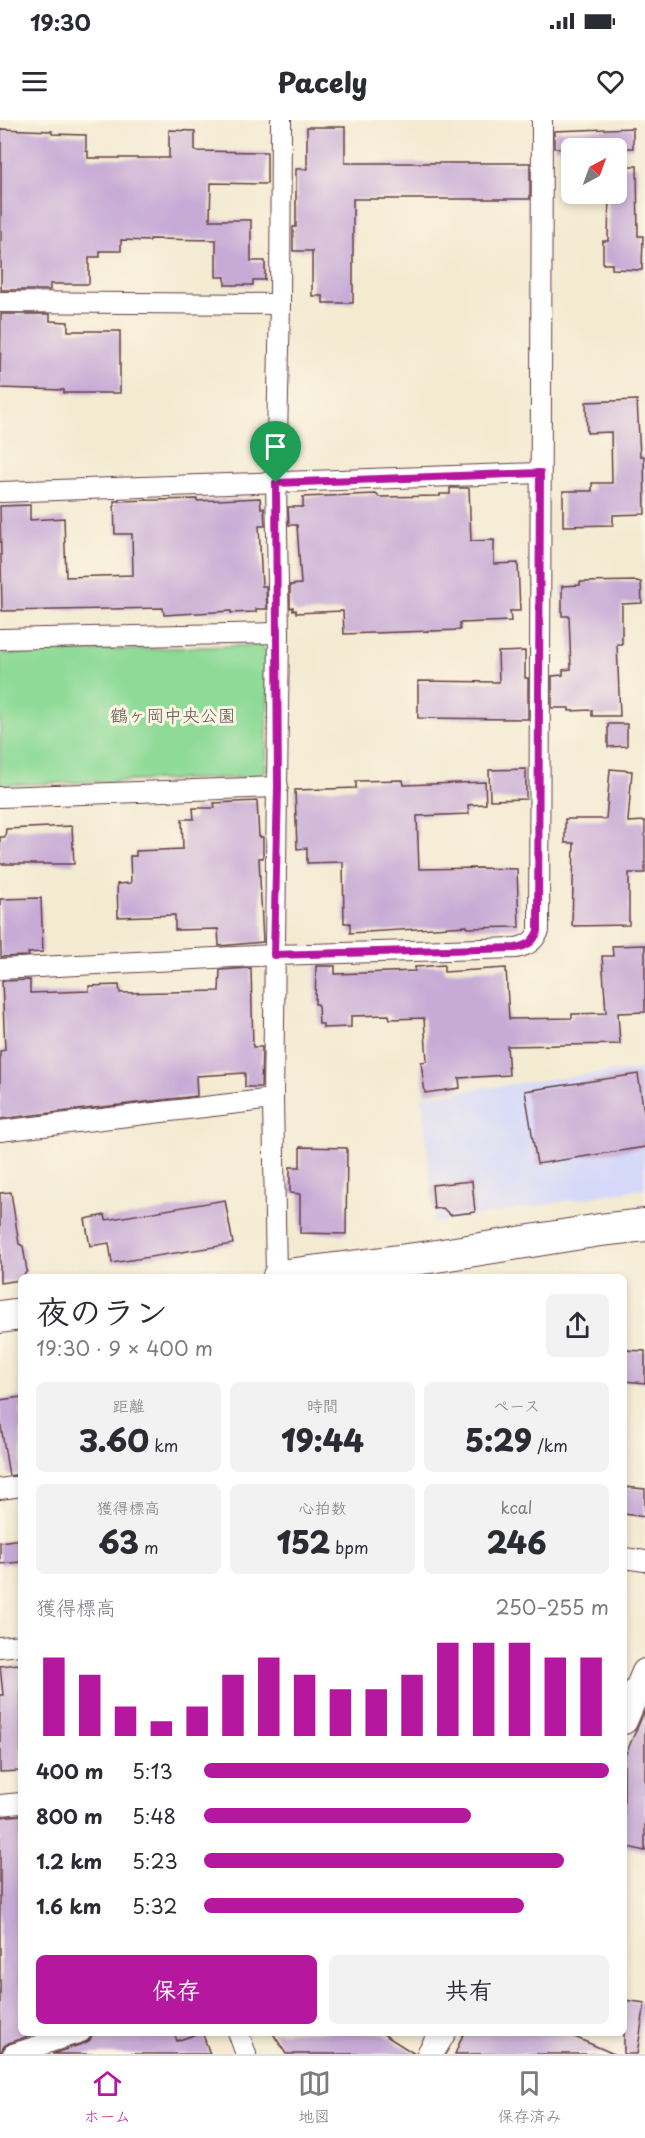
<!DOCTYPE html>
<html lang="ja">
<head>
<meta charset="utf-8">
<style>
	body { margin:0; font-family:"Playpen Sans","Klee One",sans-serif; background:#f2f2f3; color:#2b2b33; height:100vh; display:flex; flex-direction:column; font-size:22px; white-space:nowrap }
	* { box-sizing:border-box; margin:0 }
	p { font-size:20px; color:#7c7c81 }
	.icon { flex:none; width:33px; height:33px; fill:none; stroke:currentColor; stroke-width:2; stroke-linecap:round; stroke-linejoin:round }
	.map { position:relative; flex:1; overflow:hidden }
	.drawer { position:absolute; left:18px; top:1154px; width:609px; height:762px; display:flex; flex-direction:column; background:#fff; border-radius:9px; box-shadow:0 3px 9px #0003 }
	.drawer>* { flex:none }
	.needle { width:39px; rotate:41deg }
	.fabs { position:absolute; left:561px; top:18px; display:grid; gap:12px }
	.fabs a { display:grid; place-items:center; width:66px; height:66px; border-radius:9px; background:#fff; box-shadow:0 3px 9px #0003; font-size:30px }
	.pin { position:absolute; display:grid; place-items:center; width:51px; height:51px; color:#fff; margin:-62px -26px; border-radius:50% 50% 50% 0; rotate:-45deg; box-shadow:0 0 6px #0007 }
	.pin .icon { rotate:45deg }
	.round { display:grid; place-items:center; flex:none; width:63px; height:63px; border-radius:9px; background:#f2f2f3 }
	.summary { display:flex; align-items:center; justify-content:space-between; height:102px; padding:0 18px }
	h1 { font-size:33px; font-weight:800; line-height:45px }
	.stats { display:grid; grid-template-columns:repeat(3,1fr); gap:9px; height:102px; padding:6px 18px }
	.stats div { display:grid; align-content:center; border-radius:9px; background:#f2f2f3; text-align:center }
	.stats b { font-size:30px; font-weight:800 }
	.stats small { font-size:16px; font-weight:400 }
	.stats p { font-size:16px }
	.chart { height:168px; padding:12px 18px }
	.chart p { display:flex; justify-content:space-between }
	.chart svg { width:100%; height:108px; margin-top:6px; stroke:#b5179e; stroke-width:6 }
	.cta { display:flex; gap:12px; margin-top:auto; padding:12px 18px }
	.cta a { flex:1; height:69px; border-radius:9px; background:#b5179e; color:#fff; font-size:24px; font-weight:800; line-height:69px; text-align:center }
	.cta a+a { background:#f2f2f3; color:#2b2b33 }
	ul { padding:0 18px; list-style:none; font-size:20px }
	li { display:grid; grid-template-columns:96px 72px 1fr; align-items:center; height:45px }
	li i { height:15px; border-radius:8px; background:#b5179e }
	.status { display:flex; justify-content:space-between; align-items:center; height:42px; padding:0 30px; background:#fff; direction:ltr }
	.status svg { height:16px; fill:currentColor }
	header { display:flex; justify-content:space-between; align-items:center; height:78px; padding:0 18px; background:#fff; font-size:27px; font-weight:800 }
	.dock { display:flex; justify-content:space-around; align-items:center; height:84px; border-top:2px solid #e1e1e2; background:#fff; font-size:16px; color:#7c7c81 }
	.dock a { display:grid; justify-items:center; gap:3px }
	.dock .active { color:#b5179e }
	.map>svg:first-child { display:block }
</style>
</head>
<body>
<div class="status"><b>19:30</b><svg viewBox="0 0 49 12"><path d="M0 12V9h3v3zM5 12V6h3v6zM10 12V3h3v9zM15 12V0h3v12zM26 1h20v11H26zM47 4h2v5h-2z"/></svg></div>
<header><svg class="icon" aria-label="menu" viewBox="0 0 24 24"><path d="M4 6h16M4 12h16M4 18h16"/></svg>Pacely<svg class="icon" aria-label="heart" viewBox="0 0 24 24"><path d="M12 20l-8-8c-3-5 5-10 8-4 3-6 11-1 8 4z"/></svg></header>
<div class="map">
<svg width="645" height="1934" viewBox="0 0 645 1934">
	<rect width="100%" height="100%" fill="#fcf5e5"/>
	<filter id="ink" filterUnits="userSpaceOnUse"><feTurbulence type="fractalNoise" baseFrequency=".0167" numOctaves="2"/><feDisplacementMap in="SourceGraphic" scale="12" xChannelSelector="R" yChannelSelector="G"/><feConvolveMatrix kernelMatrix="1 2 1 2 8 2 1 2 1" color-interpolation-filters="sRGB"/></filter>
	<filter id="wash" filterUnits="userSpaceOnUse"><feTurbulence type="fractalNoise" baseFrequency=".008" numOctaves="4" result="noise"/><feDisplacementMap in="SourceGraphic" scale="24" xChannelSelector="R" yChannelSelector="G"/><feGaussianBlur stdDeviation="1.35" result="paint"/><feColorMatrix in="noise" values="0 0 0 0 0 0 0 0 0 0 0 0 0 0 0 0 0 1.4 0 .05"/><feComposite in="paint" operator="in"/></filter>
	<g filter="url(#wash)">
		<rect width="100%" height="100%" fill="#f3ead1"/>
		<path fill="#d4d8f9" d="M 645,949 L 645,1068 L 434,1103 L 422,976 L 608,952 Z"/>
		<path fill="#8eda97" stroke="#6c7c61" stroke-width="1.5" d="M 261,525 L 269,535 L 266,651 L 261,657 L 0,665 L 0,534 Z"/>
		<g id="blocks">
			<g fill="#c7abd6">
				<path d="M 307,7 L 345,7 L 345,43 L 530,43 L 530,79 L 353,79 L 353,183 L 323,183 L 323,176 L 312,176 L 312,131 L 293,131 L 293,107 L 296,107 L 296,49 L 307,49 Z"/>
				<path d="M 633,8 L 633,28 L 554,28 L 554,11 Z"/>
				<path d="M 1,9 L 52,11 L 52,14 L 86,15 L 86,31 L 88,31 L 88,38 L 169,38 L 169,10 L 195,11 L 195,31 L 267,32 L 267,64 L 211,63 L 210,100 L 251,100 L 251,141 L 265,141 L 265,160 L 253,160 L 253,165 L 225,165 L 225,157 L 216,157 L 216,120 L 150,119 L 150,121 L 121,120 L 121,131 L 100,131 L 100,137 L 89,137 L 89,164 L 50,164 L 50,170 L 1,170 Z"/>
				<path d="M 616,46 L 637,46 L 638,116 L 643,116 L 642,150 L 612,149 L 612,144 L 603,144 L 603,121 L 608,121 L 609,74 L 616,74 Z"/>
				<path d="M 1,194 L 50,194 L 50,201 L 68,202 L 68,211 L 120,211 L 120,273 L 64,273 L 64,270 L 0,268 Z"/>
				<path d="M 637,280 L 640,336 L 644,336 L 645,394 L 613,395 L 613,405 L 563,406 L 563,371 L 592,371 L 592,363 L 612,363 L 611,312 L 587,313 L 586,282 Z"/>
				<path d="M 450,368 L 469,368 L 471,421 L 494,420 L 494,444 L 518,443 L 520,491 L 510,491 L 511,501 L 460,503 L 460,510 L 344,514 L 343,491 L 296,493 L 296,490 L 293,491 L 293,487 L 290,488 L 290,465 L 301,464 L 297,405 L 289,405 L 288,387 L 303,387 L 303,377 L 376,374 L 379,377 L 440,376 L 440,374 L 450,374 Z"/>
				<path d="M 260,378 L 261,388 L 264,388 L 265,406 L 259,406 L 262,466 L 266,466 L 267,489 L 256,489 L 256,492 L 231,493 L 231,491 L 164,495 L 163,488 L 2,491 L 0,386 L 30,385 L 30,400 L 64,398 L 66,457 L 133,455 L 132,414 L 115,414 L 114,381 L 197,379 L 197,381 Z"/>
				<path d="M 637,461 L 641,462 L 642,483 L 622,484 L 622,524 L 617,524 L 620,596 L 592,596 L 592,590 L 569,591 L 569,588 L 552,588 L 552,556 L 563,555 L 563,550 L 571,549 L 569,496 L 562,496 L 562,466 L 580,465 L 580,462 Z"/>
				<path d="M 525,531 L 525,558 L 528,558 L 528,599 L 418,598 L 418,561 L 499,562 L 498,532 Z"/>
				<path d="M 608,604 L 627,604 L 627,626 L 608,627 Z"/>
				<path d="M 526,649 L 526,679 L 490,680 L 489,650 Z"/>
				<path d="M 610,649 L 632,651 L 628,702 L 645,701 L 645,753 L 629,753 L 629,805 L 572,806 L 574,723 L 565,723 L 565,699 L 606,699 Z"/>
				<path d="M 403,660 L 404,665 L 485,662 L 486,684 L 468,685 L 469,694 L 417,696 L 419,749 L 479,748 L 517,749 L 519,807 L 467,808 L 467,806 L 350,813 L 350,803 L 344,803 L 343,742 L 307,743 L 307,728 L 297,729 L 295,670 L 356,668 L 356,661 Z"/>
				<path d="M 257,681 L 259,717 L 263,717 L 263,738 L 259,738 L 263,822 L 219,826 L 218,809 L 175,810 L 175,795 L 118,797 L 117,764 L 131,763 L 130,736 L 136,736 L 136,731 L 183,729 L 182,699 L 194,699 L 193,688 L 215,688 L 214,683 Z"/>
				<path d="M 72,706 L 74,744 L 0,744 L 0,717 L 5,717 L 6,709 Z"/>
				<path d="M 41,778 L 43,832 L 28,833 L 29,836 L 1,837 L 0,779 Z"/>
				<path d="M 645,825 L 645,892 L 618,893 L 620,924 L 507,926 L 509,955 L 459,958 L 460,968 L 425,973 L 421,942 L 427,941 L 424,898 L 390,899 L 389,895 L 351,896 L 351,907 L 323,908 L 323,904 L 319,904 L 318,884 L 315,884 L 316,846 L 335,846 L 335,854 L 415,851 L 415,847 L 444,845 L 444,852 L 506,848 L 509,899 L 572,898 L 572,894 L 606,893 L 602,836 L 613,836 L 612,826 Z"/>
				<path d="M 251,848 L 253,927 L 262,927 L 261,967 L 245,967 L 245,953 L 196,956 L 197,976 L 0,999 L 0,931 L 5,930 L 2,861 L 30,860 L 30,873 L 89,871 L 89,866 L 119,865 L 120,873 L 219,871 L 220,850 Z"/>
				<path d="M 638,954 L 645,999 L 645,1027 L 537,1044 L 525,971 Z"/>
				<path d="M 300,1027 L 347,1028 L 346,1114 L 300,1113 L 300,1074 L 290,1073 L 290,1047 L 300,1047 Z"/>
				<path d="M 472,1061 L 475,1092 L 450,1095 L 443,1088 L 434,1089 L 432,1065 Z"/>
				<path d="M 11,1072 L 19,1124 L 23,1126 L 27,1151 L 20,1160 L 0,1163 L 0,1073 Z"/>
				<path d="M 225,1080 L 233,1124 L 112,1143 L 109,1123 L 90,1126 L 85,1099 L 105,1095 L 106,1100 Z"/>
				<path d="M 624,1230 L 645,1231 L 645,1263 L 624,1261 Z"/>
				<path d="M 21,1277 L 21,1354 L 9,1356 L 0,1300 L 0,1280 Z"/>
				<path d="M 624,1367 L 645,1369 L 645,1397 L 624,1394 Z"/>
				<path d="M 21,1419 L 21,1442 L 0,1444 L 0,1422 Z"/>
				<path d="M 19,1544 L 21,1561 L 21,1651 L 0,1652 L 0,1575 L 3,1575 L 0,1546 Z"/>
				<path d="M 645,1590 L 645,1731 L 624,1726 L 624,1638 Z"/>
				<path d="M 21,1695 L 21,1912 L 40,1912 L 9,1923 L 4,1926 L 0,1934 L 0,1697 Z"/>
				<path d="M 624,1880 L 645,1883 L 637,1934 L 624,1934 Z"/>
				<path d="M 93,1912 L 174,1912 L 177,1921 L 202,1912 L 210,1934 L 52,1934 L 85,1923 L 90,1920 Z"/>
				<path d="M 272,1912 L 380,1912 L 415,1934 L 286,1934 Z"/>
				<path d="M 464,1912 L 563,1912 L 614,1934 L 455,1934 Z"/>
			</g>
		</g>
	</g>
	<g filter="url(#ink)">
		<use href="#blocks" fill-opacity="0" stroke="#633d44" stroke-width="1.5"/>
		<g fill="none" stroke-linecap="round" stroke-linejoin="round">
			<defs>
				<g id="minor">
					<path d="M 0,182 L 280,184"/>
					<path d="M 0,372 L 540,353"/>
					<path d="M 0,519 L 279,513"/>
					<path d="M 0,677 L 278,667"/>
					<path d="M 0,849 L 274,835 L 516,828 C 529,825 533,822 539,811 L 542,0"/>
					<path d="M 0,1011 L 273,979"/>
					<path d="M 276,1156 L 273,979 L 279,513 L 276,363 L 280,184 L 281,0"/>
					<path d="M 0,1369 L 21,1366"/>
					<path d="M 624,1438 L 645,1441"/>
					<path d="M 0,1527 L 21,1525"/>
					<path d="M 0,1685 L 21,1683"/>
					<path d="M 238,1912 L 246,1934"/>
					<path d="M 13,1934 L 81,1912"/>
				</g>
				<g id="tertiary">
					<path d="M 624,1601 L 645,1552"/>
					<path d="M 430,1934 L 443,1912"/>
				</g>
				<g id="primary">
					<path d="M 279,1156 L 430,1137 L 600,1110 L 645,1105"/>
					<path d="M 0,1197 L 21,1194"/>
				</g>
			</defs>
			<use href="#minor" stroke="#633d44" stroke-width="22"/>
			<use href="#tertiary" stroke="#633d44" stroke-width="28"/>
			<use href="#primary" stroke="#633d44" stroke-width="34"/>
			<use href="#minor" stroke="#fff" stroke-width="20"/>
			<use href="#tertiary" stroke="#fff" stroke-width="26"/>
			<use href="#primary" stroke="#fff" stroke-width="32"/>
		</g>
	</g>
	<g fill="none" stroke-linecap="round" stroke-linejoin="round" filter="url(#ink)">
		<defs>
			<path id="route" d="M 540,353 L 538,811 C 533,822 529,825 516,828 L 274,835 L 278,667 L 276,363 Z"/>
		</defs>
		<use href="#route" stroke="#fff" stroke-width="12"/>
		<use href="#route" stroke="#b5179e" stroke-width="8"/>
	</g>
	<g text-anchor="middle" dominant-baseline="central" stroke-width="6" stroke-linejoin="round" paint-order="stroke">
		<g font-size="18" fill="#5e574b" stroke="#fcf5e5">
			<text x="173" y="594">鶴ヶ岡中央公園</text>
		</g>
	</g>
</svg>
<div class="fabs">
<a><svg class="needle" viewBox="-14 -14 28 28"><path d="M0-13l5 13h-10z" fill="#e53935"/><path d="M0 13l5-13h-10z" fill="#7c7c81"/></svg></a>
</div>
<div class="pin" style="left:276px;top:363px;background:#1e9e55"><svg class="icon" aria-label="arrive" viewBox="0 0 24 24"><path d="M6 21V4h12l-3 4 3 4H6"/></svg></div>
<section class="drawer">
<div class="summary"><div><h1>夜のラン</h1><p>19:30 · 9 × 400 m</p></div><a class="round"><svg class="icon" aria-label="share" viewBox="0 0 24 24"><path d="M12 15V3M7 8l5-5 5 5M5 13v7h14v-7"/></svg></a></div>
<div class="stats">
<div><p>距離</p><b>3.60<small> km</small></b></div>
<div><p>時間</p><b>19:44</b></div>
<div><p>ペース</p><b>5:29<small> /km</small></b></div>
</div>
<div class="stats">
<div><p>獲得標高</p><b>63<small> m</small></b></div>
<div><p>心拍数</p><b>152<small> bpm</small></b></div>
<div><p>kcal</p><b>246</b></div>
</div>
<div class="chart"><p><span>獲得標高</span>250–255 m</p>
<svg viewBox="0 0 160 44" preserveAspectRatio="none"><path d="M5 44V12M15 44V19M25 44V32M35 44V38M45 44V32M55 44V19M65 44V12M75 44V19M85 44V25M95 44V25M105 44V19M115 44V6M125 44V6M135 44V6M145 44V12M155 44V12"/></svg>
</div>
<ul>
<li><b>400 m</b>5:13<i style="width:100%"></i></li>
<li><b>800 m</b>5:48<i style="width:66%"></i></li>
<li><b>1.2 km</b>5:23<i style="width:89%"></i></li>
<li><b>1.6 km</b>5:32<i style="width:79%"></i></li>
</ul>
<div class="cta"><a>保存</a><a>共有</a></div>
</section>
</div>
<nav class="dock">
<a class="active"><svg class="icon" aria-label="home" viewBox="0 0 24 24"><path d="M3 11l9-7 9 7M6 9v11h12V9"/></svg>ホーム</a>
<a><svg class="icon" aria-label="map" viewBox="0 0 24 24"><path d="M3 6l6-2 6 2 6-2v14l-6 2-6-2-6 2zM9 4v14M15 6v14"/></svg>地図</a>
<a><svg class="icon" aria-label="saved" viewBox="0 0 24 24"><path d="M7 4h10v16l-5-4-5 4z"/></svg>保存済み</a>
</nav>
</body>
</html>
